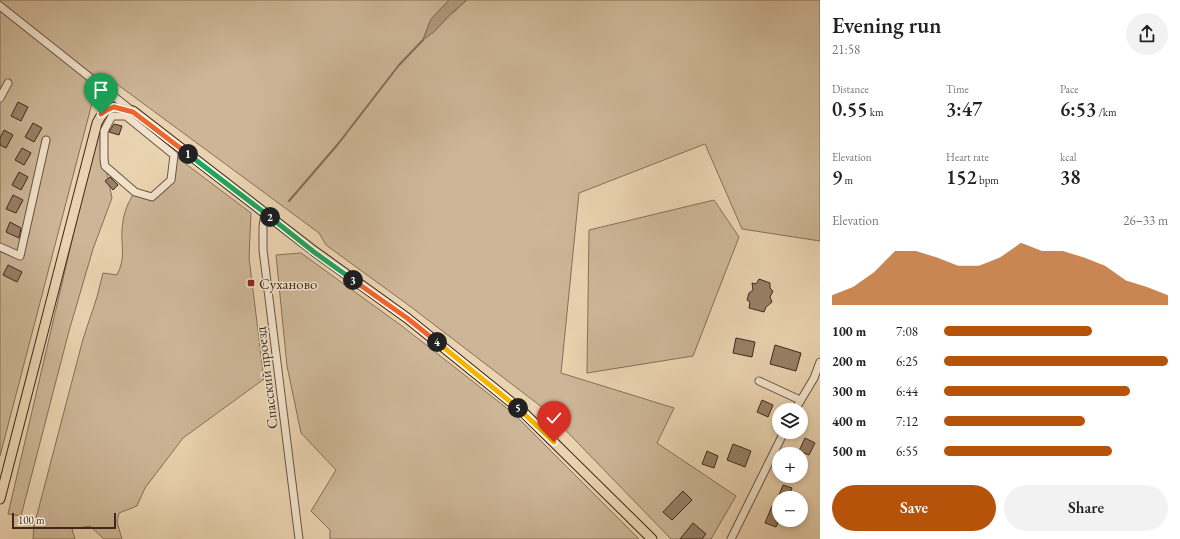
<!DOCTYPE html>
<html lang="en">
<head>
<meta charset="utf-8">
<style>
	body { margin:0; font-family:"EB Garamond",serif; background:#f2f2f2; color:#222; height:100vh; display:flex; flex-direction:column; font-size:15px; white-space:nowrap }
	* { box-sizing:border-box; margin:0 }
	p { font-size:13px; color:#767676 }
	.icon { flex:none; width:22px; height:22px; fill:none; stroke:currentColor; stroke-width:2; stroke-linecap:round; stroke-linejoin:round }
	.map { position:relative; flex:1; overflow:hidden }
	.sheet { display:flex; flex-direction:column; background:#fff; width:360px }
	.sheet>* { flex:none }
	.buttons { position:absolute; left:772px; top:403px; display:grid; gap:8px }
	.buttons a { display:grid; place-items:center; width:36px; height:36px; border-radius:50%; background:#fff; box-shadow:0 2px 6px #0003; font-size:20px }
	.scale { position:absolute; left:12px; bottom:10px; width:104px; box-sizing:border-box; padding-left:4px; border:2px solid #3f281b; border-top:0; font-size:11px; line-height:14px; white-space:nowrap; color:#3f281b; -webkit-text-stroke:3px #f1e2cc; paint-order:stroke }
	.pin { position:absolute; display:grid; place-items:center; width:34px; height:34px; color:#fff; margin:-41px -17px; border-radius:50% 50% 50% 0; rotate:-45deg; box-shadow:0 0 4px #0007 }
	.pin .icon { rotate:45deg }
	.km { position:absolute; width:20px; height:20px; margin:-10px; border-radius:50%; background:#222; color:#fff; font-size:11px; line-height:20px; text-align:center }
	.round { display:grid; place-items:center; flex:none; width:42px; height:42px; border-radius:21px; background:#f2f2f2 }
	.headline { display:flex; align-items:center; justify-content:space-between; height:68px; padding:0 12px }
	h1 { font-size:22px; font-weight:600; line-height:30px }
	.metrics { display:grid; grid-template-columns:repeat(3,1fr); gap:6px; height:68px; padding:4px 12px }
	.metrics div { display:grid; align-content:center }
	.metrics b { font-size:20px; font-weight:600 }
	.metrics small { font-size:11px; font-weight:400 }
	.metrics p { font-size:11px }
	.chart { height:112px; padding:8px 12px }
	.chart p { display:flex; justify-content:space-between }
	.chart svg { width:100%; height:72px; margin-top:4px; fill:#b45309; opacity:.7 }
	.action { display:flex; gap:8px; margin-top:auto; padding:8px 12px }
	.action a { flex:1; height:46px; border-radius:24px; background:#b45309; color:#fff; font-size:16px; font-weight:600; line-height:46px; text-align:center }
	.action a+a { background:#f2f2f2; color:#222 }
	ul { padding:0 12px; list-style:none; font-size:13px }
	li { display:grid; grid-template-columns:64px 48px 1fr; align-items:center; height:30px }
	li i { height:10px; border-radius:5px; background:#b45309 }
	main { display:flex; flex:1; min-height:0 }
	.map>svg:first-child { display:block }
</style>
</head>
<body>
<main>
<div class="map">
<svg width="820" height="539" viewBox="0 0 820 539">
	<rect width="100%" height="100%" fill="#ead3b0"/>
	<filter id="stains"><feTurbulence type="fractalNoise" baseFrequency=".005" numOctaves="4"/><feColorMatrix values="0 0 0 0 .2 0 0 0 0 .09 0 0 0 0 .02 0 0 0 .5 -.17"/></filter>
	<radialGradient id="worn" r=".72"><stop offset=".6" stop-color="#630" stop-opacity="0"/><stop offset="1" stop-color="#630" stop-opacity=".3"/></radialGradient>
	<g fill="#cdb697" stroke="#866f59">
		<path d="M 0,0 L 449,0 L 431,19 L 423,39 C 439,28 452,13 467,0 L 820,0 L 820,241 L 742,229 L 705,144 L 579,193 L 561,373 L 674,408 L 657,443 L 736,496 L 711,539 L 671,539 L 547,411 L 411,307 L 326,245 L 319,233 L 110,79 L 92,103 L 0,456 Z"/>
		<path d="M 99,125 L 104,131 L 104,159 L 112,198 L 93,249 L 69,331 L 21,516 L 8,514 Z"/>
		<path d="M 174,155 L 251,213 L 249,258 L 264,379 L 183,438 L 145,488 L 137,506 L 119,513 L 117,522 L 122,539 L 104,539 L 90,526 L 72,529 L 75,539 L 33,539 L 34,526 L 83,339 L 97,297 L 103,273 L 117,275 C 126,257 121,248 122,230 C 123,215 127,203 135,192 L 152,197 L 171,180 Z"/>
		<path d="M 714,200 L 739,237 L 693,356 L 587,373 L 589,230 Z"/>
		<path d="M 301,253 L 402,326 L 513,413 L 639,539 L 330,539 L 330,530 L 311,511 L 336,470 L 301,433 L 287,366 L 276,255 Z"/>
	</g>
	<path fill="#b0997d" stroke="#836c56" d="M 449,0 L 467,0 L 449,15 L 435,31 L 423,40 L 431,19 Z"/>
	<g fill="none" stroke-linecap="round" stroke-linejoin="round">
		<path stroke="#836c56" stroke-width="2" d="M 289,201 L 338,144 L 399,65 L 423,40"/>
	</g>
	<g fill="#988168" stroke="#3f281b">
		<path d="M 18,102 L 28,107 L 21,121 L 11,116 Z"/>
		<path d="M 33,123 L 42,128 L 34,142 L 25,137 Z"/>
		<path d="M 114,124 L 122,126 L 119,135 L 109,132 Z"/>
		<path d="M 4,130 L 13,135 L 6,148 L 0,145 L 0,138 Z"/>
		<path d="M 22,148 L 31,153 L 24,165 L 15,160 Z"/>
		<path d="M 19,172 L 28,177 L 21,190 L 12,185 Z"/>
		<path d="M 110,177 L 118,185 L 113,190 L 105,181 Z"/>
		<path d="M 13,195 L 23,200 L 16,213 L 6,209 Z"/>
		<path d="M 10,222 L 21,228 L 19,238 L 6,232 Z"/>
		<path d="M 8,265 L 22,272 L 17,282 L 3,275 Z"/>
		<path d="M 759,279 L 770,283 L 770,288 L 773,291 L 770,297 L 772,302 L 766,307 L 764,312 L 749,308 L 750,302 L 747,300 L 749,293 L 753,290 L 752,283 L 756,284 Z"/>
		<path d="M 736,338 L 755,342 L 752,357 L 733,353 Z"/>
		<path d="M 775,345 L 801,353 L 796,371 L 770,364 Z"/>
		<path d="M 762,400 L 773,405 L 768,417 L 757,412 Z"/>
		<path d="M 805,438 L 815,443 L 809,455 L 799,451 Z"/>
		<path d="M 733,444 L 751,451 L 745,467 L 727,460 Z"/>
		<path d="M 707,451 L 718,456 L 714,468 L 702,464 Z"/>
		<path d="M 783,485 L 792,488 L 788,498 L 779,495 Z"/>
		<path d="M 683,491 L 692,500 L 672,520 L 663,512 Z"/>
		<path d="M 772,506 L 779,509 L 779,520 L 776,527 L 765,523 Z"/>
		<path d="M 693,523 L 706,534 L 702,539 L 680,539 Z"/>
	</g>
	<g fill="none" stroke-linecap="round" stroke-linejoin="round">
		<defs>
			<g id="minor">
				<path d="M 0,6 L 131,110"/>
				<path d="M 0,98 L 8,83"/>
				<path d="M 112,116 L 126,116 L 174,155 L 171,180 L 152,197 L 135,192 L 105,166 L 104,159 L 104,131 Z"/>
				<path d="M 265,213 L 263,227 L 263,250 L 299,539"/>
				<path d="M 0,247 L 20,256 L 46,140"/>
				<path d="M 759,381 L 800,400"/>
				<path d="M 795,410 L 814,378 L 820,362"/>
				<path d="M 731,539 L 784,432"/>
			</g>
			<path id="major" d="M 0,499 L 97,123 C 106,104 115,106 133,111 L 314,251 L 407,318 L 521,410 L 652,539"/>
		</defs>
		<use href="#minor" stroke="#6a5340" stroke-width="9"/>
		<use href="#major" stroke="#3f281b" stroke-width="11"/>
		<use href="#minor" stroke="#f1e2cc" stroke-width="7"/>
		<use href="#major" stroke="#ead3b0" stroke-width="9"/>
	</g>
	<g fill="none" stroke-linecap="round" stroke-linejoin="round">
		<defs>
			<path id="split-1" d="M 101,114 L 107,110 L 114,107 L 133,112 L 188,154"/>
			<path id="split-2" d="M 188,154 L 270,217"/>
			<path id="split-3" d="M 270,217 L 314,252 L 353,280"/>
			<path id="split-4" d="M 353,280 L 407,318 L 437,342"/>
			<path id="split-5" d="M 437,342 L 518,408"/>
			<path id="split-6" d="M 518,408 L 554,442"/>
		</defs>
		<use href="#split-1" stroke="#fff" stroke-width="8"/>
		<use href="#split-2" stroke="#fff" stroke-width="8"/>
		<use href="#split-3" stroke="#fff" stroke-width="8"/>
		<use href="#split-4" stroke="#fff" stroke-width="8"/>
		<use href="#split-5" stroke="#fff" stroke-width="8"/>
		<use href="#split-6" stroke="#fff" stroke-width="8"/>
		<use href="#split-1" stroke="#f0652b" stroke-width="5"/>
		<use href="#split-2" stroke="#22a559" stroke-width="5"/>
		<use href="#split-3" stroke="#22a559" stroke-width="5"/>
		<use href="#split-4" stroke="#f0652b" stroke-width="5"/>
		<use href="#split-5" stroke="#f5b400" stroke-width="5"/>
		<use href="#split-6" stroke="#f5b400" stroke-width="5"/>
	</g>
	<rect fill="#8f2418" stroke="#f1e2cc" stroke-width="1.5" x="247" y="279" width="8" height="8" rx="2"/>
	<g text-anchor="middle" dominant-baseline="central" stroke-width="3" stroke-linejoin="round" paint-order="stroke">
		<g font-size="15" fill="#3f281b" stroke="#f1e2cc" text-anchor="start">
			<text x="259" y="283">Суханово</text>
		</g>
		<g font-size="15" fill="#3f281b" stroke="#f1e2cc">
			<text transform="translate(266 378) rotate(-97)">Спасский проезд</text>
		</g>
	</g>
	<rect width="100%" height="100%" filter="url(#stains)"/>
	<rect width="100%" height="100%" fill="url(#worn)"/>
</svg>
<div class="buttons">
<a><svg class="icon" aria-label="layers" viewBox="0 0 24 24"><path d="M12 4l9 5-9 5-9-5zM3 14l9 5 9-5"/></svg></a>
<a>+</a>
<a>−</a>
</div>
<div class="scale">100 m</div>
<div class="pin" style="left:101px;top:114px;background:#1e9e55"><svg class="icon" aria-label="arrive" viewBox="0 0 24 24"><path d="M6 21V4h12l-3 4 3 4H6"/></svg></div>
<div class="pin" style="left:554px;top:442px;background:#d93025"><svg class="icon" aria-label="check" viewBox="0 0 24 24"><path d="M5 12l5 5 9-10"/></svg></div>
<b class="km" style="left:188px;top:154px">1</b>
<b class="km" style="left:270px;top:217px">2</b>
<b class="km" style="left:353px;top:280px">3</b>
<b class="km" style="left:437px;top:342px">4</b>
<b class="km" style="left:518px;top:408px">5</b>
</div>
<section class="sheet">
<div class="headline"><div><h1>Evening run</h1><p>21:58</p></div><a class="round"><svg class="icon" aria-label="share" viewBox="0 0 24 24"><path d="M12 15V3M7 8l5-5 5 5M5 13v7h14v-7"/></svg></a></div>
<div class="metrics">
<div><p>Distance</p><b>0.55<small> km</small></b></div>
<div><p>Time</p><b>3:47</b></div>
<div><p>Pace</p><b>6:53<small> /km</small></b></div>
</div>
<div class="metrics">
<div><p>Elevation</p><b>9<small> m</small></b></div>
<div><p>Heart rate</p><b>152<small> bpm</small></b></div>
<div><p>kcal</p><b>38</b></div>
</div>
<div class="chart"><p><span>Elevation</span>26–33 m</p>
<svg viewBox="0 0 160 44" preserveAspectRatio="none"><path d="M0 44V38L10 33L20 24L30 11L40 11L50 15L60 20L70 20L80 15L90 6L100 11L110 11L120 15L130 20L140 29L150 33L160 38V44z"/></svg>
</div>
<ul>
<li><b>100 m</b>7:08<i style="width:66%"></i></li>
<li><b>200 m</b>6:25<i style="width:100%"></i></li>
<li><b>300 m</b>6:44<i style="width:83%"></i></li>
<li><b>400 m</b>7:12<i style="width:63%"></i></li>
<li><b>500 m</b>6:55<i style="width:75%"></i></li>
</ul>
<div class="action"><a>Save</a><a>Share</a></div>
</section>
</main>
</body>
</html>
